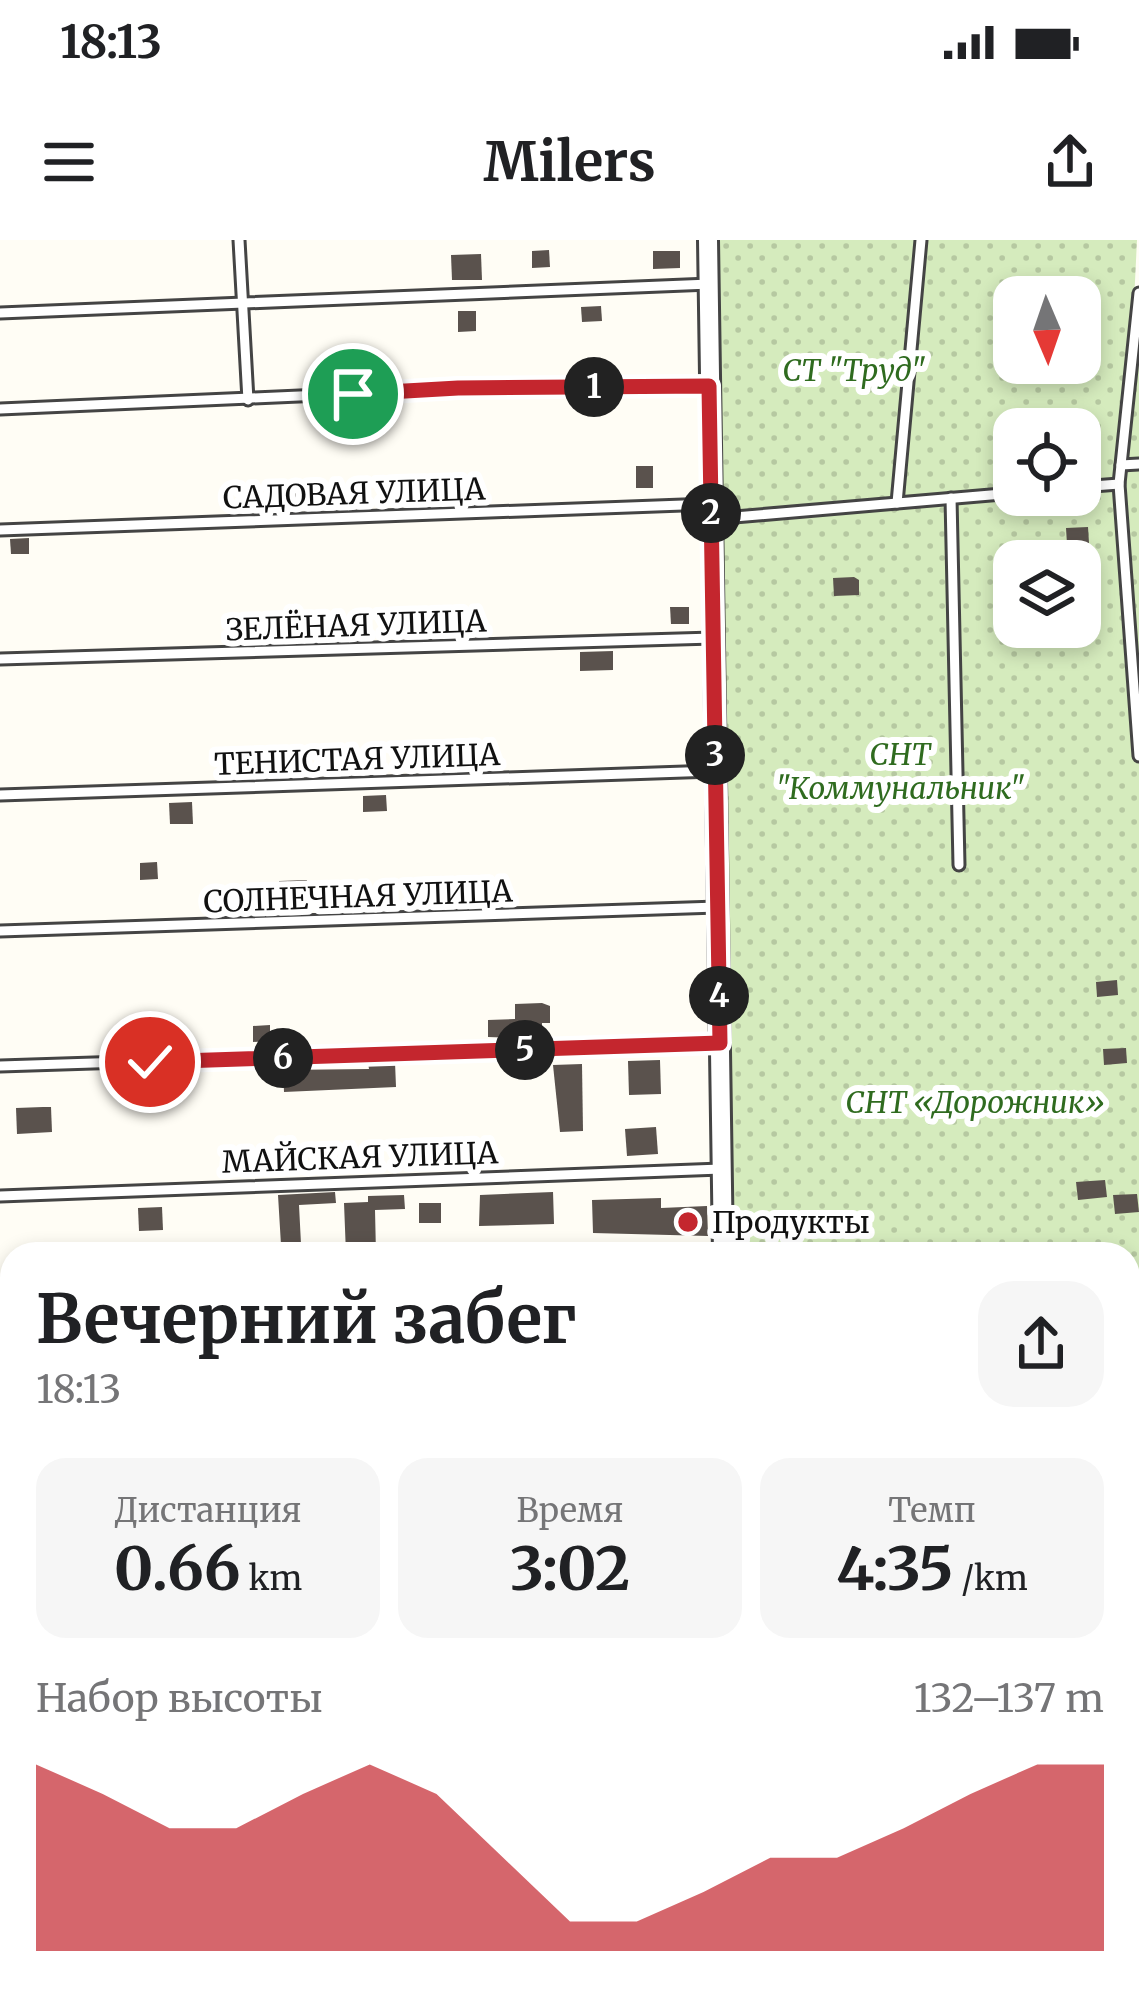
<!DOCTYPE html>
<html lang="ru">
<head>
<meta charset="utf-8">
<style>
	body { margin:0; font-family:Merriweather,serif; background:#f6f6f6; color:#202124; height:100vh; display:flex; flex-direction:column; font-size:45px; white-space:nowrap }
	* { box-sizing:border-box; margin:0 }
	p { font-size:39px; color:#757577 }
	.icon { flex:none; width:66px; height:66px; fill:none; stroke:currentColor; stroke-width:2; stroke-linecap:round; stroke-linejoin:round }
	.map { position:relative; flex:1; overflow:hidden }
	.drawer { position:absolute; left:0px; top:1002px; width:1140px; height:768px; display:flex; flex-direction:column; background:#fff; border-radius:36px 36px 0 0; box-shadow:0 6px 18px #0003 }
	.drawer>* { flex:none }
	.needle { width:78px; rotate:178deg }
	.fabs { position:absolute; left:993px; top:36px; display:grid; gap:24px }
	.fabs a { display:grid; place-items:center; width:108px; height:108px; border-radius:24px; background:#fff; box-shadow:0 6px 18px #0003; font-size:60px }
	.pin { position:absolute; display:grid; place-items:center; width:102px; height:102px; color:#fff; margin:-51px; border:6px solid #fff; border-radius:50%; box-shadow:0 3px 12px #0007 }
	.km { position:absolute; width:60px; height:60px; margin:-30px; border-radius:50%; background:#222; color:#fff; font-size:33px; line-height:60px; text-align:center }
	.round { display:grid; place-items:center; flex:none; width:126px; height:126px; border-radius:36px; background:#f6f6f6 }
	.summary { display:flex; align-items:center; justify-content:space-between; height:204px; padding:0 36px }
	h1 { font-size:66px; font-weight:700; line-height:90px }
	.metrics { display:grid; grid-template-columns:repeat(3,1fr); gap:18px; height:204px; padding:12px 36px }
	.metrics div { display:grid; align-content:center; border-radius:30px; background:#f6f6f6; text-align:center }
	.metrics b { font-size:60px; font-weight:700 }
	.metrics small { font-size:33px; font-weight:400 }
	.metrics p { font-size:33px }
	.chart { height:336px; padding:24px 36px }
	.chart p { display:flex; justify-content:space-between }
	.chart svg { width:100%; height:216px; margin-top:12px; fill:#c4262e; opacity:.7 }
	.status { display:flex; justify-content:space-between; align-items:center; height:84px; padding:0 60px; background:#fff; direction:ltr }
	.status svg { height:33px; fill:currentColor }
	header { display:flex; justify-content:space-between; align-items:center; height:156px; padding:0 36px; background:#fff; font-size:54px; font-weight:700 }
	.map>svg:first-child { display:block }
</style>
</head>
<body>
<div class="status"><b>18:13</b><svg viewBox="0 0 49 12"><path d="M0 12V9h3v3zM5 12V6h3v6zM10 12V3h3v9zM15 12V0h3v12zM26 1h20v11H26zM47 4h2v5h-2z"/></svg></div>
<header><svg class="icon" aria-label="menu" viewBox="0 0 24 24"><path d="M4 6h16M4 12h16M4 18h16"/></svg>Milers<svg class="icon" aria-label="share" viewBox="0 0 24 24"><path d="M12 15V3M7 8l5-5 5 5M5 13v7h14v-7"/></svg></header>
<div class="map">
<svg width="1139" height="1770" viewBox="0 0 1139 1770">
	<defs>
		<pattern id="garden-dots" width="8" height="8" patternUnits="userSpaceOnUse" patternTransform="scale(3)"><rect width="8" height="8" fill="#d5ebbd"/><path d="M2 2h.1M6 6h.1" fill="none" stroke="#b6c8a1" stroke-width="1.8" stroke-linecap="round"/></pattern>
	</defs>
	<rect width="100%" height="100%" fill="#fffdf5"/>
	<g fill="url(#garden-dots)" fill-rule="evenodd">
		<path d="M 719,0 L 1137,0 L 1133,83 L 1116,240 L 1080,243 L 1080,189 L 1014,189 L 1014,248 L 715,273 ZM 1014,57 L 1080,57 L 1080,123 L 1014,123 Z"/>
		<path d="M 1139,53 L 1139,1064 L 1128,1065 L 1128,1014 L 729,1014 L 711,279 L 1014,255 L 1080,255 L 1080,247 L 1118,244 ZM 1014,321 L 1080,321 L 1080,387 L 1014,387 Z"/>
	</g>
	<g fill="#5a524d">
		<path d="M 549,10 L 550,27 L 532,28 L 532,11 Z"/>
		<path d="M 653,11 L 680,11 L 680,28 L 653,29 Z"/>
		<path d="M 481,14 L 482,40 L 452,40 L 451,15 Z"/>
		<path d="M 601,66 L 602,81 L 582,82 L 581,67 Z"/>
		<path d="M 458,71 L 476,71 L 476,91 L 458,92 Z"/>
		<path d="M 376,172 L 377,197 L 358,198 L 357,173 Z"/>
		<rect x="636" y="226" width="17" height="22"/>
		<path d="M 443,239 L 444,255 L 425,256 L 424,240 Z"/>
		<path d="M 275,244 L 299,244 L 299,264 L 275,265 Z"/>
		<path d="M 1088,287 L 1089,303 L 1067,304 L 1066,288 Z"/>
		<path d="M 29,298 L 29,314 L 11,314 L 10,299 Z"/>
		<path d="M 854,337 L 859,340 L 859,355 L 834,356 L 833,338 Z"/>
		<path d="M 670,367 L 689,367 L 689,384 L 671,384 Z"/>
		<path d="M 613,411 L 613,430 L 580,431 L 580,412 Z"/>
		<path d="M 386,555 L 387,571 L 363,572 L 363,556 Z"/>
		<path d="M 192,562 L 193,584 L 170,584 L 169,563 Z"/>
		<path d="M 157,622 L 158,639 L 140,640 L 140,623 Z"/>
		<path d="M 307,640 L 308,672 L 280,673 L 279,641 Z"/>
		<path d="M 1117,740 L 1118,755 L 1097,757 L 1096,742 Z"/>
		<path d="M 542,763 L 550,766 L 550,783 L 542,783 L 542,799 L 488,797 L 488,780 L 515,779 L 515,764 Z"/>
		<path d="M 270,785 L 270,801 L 253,802 L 253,786 Z"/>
		<path d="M 1126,808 L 1127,823 L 1104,825 L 1103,809 Z"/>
		<path d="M 660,820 L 661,854 L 629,855 L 628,821 Z"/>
		<path d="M 395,822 L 396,847 L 284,852 L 283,830 L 369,829 L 368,823 Z"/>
		<path d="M 582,824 L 583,891 L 560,892 L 553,825 Z"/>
		<path d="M 43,867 L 51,867 L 52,892 L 17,894 L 16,868 Z"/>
		<path d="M 656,887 L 658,914 L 627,916 L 625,889 Z"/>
		<path d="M 493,906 L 494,924 L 446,930 L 445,910 Z"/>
		<path d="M 1105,940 L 1107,957 L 1078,960 L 1076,942 Z"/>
		<path d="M 335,952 L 336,963 L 299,965 L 301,1004 L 281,1005 L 278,955 Z"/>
		<path d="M 553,952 L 554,984 L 479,986 L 480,955 Z"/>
		<path d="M 1137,954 L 1139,972 L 1115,974 L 1113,955 Z"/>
		<path d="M 404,955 L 405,969 L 375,970 L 376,1014 L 346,1014 L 344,963 L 368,962 L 368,956 Z"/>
		<path d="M 661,958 L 661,968 L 707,966 L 708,996 L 593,993 L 592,960 Z"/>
		<rect x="419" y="963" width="22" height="20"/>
		<path d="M 162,967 L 163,990 L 139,991 L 138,968 Z"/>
	</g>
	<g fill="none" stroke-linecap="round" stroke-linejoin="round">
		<defs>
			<g id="lane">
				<path d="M 239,0 L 248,160"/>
				<path d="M 1139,53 L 1119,244 L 1139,516"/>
				<path d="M 0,73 L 710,44"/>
				<path d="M 0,169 L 457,149 L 709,146"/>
				<path d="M 1121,225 L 1139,224"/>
				<path d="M 1080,247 L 1119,244"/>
				<path d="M 951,258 L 959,625"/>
				<path d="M 897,263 L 921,0"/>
				<path d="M 711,279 L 1014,253"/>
				<path d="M 0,290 L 710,264"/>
				<path d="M 0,419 L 713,398"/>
				<path d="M 0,555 L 714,531"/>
				<path d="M 0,691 L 717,667"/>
				<path d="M 0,826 L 720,803"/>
				<path d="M 0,956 L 721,929"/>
			</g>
			<path id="street" d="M 708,0 L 723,1014"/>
			<g id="secondary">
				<path d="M 1128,1088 L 1139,1087"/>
				<path d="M 0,1107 L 12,1107"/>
			</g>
		</defs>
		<use href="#lane" stroke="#444" stroke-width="15"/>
		<use href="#street" stroke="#444" stroke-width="24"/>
		<use href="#secondary" stroke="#333" stroke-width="33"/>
		<use href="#lane" stroke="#fff" stroke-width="9"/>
		<use href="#street" stroke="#fff" stroke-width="18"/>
		<use href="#secondary" stroke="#fff6b0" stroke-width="27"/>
	</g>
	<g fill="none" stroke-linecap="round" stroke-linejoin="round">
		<defs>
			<path id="route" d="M 150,822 L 720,803 L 709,146 L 458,148 L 353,154"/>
		</defs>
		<use href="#route" stroke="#fff" stroke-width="24"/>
		<use href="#route" stroke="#c4262e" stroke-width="15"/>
	</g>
	<circle fill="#c4262e" stroke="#fff" stroke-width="4.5" cx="688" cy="982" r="12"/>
	<g text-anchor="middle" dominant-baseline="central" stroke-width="12" stroke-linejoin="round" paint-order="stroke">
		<g font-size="30" font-style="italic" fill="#2f6b1f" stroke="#fff">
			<text x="854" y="130">СТ "Труд"</text>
			<text x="900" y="514">СНТ<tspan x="900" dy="34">"Коммунальник"</tspan></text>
			<text x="975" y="862">СНТ «Дорожник»</text>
		</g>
		<g font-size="30" fill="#111" stroke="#fff">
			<text transform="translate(354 253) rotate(-2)">САДОВАЯ УЛИЦА</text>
			<text transform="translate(356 385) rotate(-2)">ЗЕЛЁНАЯ УЛИЦА</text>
			<text transform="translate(357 519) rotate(-2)">ТЕНИСТАЯ УЛИЦА</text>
			<text transform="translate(358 656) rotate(-2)">СОЛНЕЧНАЯ УЛИЦА</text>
			<text transform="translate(360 917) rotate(-2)">МАЙСКАЯ УЛИЦА</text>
		</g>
		<g font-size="30" fill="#111" stroke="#fff" text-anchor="start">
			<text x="712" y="982">Продукты</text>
		</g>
	</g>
</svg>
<div class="fabs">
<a><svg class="needle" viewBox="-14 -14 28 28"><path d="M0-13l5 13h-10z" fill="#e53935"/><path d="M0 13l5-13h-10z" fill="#757577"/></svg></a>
<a><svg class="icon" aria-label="locate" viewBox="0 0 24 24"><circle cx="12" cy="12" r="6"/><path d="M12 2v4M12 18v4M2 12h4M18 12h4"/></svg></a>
<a><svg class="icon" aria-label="layers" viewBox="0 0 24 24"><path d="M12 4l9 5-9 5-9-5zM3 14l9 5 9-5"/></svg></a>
</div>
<div class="pin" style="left:353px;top:154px;background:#1e9e55"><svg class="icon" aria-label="arrive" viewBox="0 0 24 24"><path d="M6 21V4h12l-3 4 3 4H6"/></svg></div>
<div class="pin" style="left:150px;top:822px;background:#d93025"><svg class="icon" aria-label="check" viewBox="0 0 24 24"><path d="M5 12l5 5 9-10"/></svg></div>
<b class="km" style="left:594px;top:147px">1</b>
<b class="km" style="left:711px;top:273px">2</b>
<b class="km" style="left:715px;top:515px">3</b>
<b class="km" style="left:719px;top:756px">4</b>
<b class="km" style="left:525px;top:810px">5</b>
<b class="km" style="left:283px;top:818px">6</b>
<section class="drawer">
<div class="summary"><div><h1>Вечерний забег</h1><p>18:13</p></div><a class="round"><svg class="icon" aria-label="share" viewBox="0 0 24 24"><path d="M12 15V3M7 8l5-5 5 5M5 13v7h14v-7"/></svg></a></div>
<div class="metrics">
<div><p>Дистанция</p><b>0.66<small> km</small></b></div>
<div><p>Время</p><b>3:02</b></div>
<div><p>Темп</p><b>4:35<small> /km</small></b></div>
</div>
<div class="chart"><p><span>Набор высоты</span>132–137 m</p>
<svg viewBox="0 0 160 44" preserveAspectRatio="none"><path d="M0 44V6L10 12L20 19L30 19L40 12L50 6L60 12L70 25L80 38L90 38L100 32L110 25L120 25L130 19L140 12L150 6L160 6V44z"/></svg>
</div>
</section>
</div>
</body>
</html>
